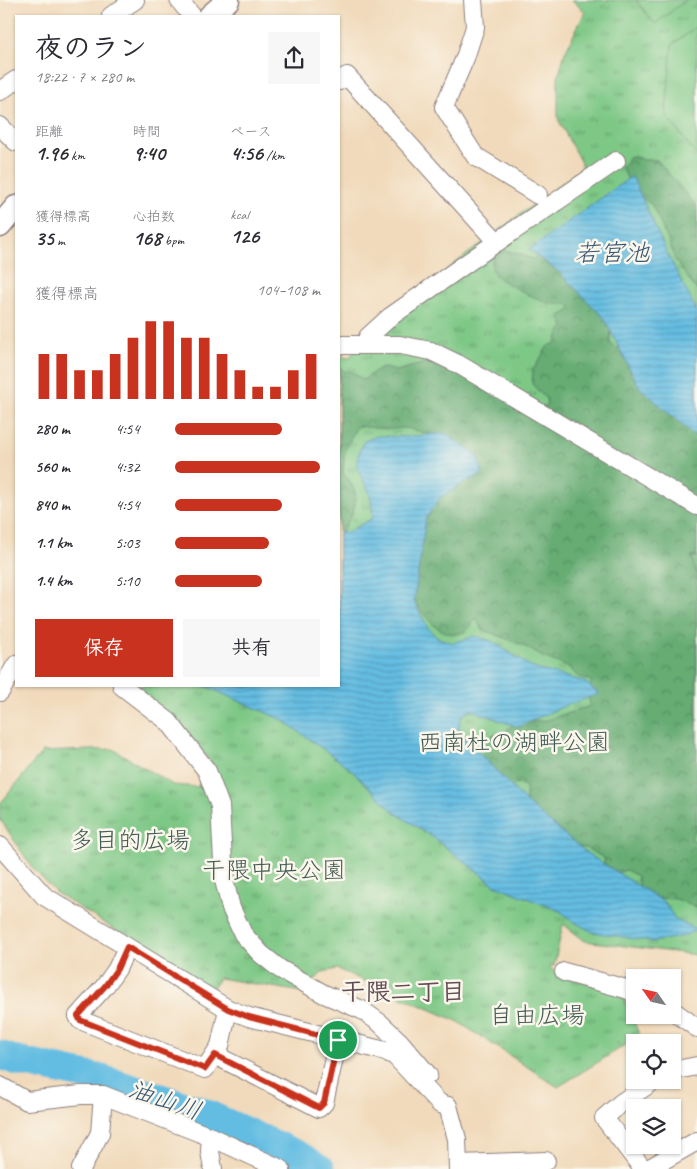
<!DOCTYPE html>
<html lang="ja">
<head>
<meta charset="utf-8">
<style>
	body { margin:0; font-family:Caveat,"Klee One",sans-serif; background:#f7f7f7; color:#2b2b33; height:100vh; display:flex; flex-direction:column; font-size:19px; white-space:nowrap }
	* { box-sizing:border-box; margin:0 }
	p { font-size:16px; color:#7c7c81 }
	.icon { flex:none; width:28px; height:28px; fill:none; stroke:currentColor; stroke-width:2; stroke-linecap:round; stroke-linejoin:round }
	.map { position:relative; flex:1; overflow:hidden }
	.side { position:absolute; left:15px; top:15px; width:325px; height:672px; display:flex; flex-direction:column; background:#fff; border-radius:0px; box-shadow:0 1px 4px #0004 }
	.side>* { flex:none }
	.needle { width:32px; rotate:304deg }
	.tools { position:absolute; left:626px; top:969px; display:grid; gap:10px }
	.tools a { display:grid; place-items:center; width:55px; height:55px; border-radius:0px; background:#fff; box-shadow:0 1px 4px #0004; font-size:25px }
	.pin { position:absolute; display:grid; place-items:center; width:42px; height:42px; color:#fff; margin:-21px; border:2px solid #fff; border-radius:50%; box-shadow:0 1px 5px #0007 }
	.round { display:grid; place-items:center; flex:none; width:52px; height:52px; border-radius:0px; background:#f7f7f7 }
	.overview { display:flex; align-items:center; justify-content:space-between; height:85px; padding:0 20px }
	h1 { font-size:28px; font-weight:600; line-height:38px }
	.figures { display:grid; grid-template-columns:repeat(3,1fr); gap:8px; height:85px; padding:5px 20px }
	.figures div { display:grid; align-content:center }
	.figures b { font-size:21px; font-weight:600 }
	.figures small { font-size:14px; font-weight:400 }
	.figures p { font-size:14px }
	.chart { height:140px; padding:10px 20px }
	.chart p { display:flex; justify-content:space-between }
	.chart svg { width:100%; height:90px; margin-top:5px; stroke:#c8321e; stroke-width:6 }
	.cta { display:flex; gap:10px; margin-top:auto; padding:10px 20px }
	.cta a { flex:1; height:58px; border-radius:0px; background:#c8321e; color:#fff; font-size:20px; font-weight:600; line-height:58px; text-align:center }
	.cta a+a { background:#f7f7f7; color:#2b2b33 }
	ul { padding:0 20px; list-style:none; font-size:16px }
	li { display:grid; grid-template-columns:80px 60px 1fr; align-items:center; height:38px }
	li i { height:12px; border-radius:6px; background:#c8321e }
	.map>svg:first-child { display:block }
</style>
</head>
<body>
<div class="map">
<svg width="697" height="1169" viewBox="0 0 697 1169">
	<defs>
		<pattern id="grass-tufts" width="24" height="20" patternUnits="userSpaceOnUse" patternTransform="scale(1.25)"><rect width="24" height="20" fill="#7ec886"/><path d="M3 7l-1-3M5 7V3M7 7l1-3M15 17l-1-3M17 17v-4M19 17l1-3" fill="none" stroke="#67a26f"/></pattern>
		<pattern id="forest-crowns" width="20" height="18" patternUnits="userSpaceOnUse" patternTransform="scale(1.25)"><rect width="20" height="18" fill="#66ac73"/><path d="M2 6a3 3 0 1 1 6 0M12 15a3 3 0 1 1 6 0" fill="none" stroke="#548c60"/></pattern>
		<pattern id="water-rules" width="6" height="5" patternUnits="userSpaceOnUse" patternTransform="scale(1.25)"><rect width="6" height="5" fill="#64bde2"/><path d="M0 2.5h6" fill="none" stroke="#5299b8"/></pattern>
	</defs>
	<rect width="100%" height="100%" fill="#fbf7ec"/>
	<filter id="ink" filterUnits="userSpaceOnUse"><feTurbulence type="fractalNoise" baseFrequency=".02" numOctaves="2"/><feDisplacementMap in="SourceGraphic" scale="10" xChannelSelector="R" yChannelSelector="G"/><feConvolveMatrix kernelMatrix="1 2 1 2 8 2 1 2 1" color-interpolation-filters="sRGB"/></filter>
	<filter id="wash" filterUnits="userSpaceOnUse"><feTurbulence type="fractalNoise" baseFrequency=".0096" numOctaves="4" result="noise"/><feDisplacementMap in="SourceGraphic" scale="20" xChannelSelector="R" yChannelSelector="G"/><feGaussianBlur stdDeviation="1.12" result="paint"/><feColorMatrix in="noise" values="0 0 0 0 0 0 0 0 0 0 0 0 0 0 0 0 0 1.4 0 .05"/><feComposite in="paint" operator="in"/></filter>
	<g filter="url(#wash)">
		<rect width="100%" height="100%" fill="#f1dabb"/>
		<path fill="url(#grass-tufts)" stroke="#507560" d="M 572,0 L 697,0 L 697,955 L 585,941 L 563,924 L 554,966 L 549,965 L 554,972 L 622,995 L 640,1036 L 558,1087 L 457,1021 L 337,969 L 323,972 L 302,992 L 219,978 L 211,991 L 55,892 L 31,866 L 0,819 L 0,804 L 42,752 L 113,749 L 173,785 L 198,787 L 208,758 L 167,712 L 133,686 L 339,686 L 339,356 L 349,358 L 375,324 L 583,167 L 558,119 L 558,78 L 565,52 L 585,12 Z"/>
		<g fill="url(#forest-crowns)" stroke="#446757">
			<path d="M 629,156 L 645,160 L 657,160 L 697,207 L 697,291 L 675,260 L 669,242 L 652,205 L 633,191 L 622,167 Z"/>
			<path d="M 504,249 L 533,259 L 541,252 L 611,323 L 610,343 L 616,348 L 626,349 L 633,363 L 629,375 L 644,382 L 668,407 L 670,418 L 682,417 L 697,429 L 697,557 L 692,556 L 697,577 L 697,824 L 691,839 L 697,842 L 697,907 L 676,899 L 657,898 L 640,891 L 637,876 L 626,870 L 613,874 L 605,869 L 604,858 L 586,848 L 570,845 L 526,808 L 526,786 L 517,783 L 505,791 L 482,757 L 487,742 L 493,734 L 504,732 L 518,721 L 543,721 L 590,706 L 588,690 L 592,681 L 578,677 L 570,668 L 541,656 L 522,645 L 482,629 L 476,618 C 473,622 469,630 464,632 C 442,643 413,608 412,588 C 411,569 416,546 417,527 L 437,508 L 436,497 L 446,488 L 458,487 L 464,468 L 441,437 L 406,428 L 386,429 L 357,426 L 345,450 L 343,473 C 366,497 353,513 339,536 L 339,367 L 344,371 L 352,372 L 364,380 L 372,373 L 384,368 L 396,371 L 444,358 L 541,407 L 547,406 L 546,399 L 532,384 L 533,370 L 548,346 L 556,343 L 559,333 L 564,327 L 560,316 L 572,309 L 568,304 C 561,304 554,305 548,303 C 539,300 502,282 496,276 C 490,269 491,258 496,251 Z"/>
		</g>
		<g fill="#7ec886" stroke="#507560">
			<path d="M 636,0 L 686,0 L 655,24 Z"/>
			<path d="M 697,26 L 697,156 L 666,115 L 672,45 Z"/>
		</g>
		<g fill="url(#water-rules)" stroke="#43708e">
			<path d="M 632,176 L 666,251 L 697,312 L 697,438 L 639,387 L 604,318 L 559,272 L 529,250 Z"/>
			<path d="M 445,433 L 477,455 L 483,474 L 466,482 L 441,497 L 426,518 L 414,601 L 427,627 L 436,637 L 453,643 L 475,636 L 492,641 L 533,668 L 585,682 L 599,694 L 562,707 L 518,727 L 472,710 L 462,715 L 459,725 L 460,737 L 466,739 L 528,804 L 588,854 L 664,902 L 676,920 L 697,929 L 684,936 L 653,942 L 593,932 L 574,922 L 560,911 L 495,885 L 434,838 L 394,812 L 348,767 L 283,720 L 205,686 L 339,686 L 339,533 L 348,532 L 373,518 C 372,511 372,502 370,495 C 360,468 349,470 365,440 L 379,436 L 407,437 Z"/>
		</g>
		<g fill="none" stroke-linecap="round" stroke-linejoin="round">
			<path stroke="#64bde2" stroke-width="29" d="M 0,1055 L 17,1061 L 102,1079 L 198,1110 L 300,1156 L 321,1169"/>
		</g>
	</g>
	<g filter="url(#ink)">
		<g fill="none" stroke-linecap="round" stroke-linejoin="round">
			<defs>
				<g id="minor">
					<path d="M 179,0 L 192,16"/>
					<path d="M 473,0 L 475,27 L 465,58 L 444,107 L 475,156 L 538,195"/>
					<path d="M 111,16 L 135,0"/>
					<path d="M 339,81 L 347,76 L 497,242 L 390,317 L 368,337 L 365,345"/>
					<path d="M 0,91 L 16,80"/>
					<path d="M 0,126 L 16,142"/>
					<path d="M 497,242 L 616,161"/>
					<path d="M 339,345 L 400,345 L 431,351 L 458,364 L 697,506"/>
					<path d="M 122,686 L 169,722 L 207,771 L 220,806 L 224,880 L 231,908 L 243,934 L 261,954 L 280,969 L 324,994 L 362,1010 L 380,1023 L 400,1042 L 428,1075"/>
					<path d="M 0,692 L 16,665"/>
					<path d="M 0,846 L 44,896 L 228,1009 L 249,1017 L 385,1051 L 395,1056 L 440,1104 L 448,1106 L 457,1139 L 458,1169"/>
					<path d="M 127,947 L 117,969 L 105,986 L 78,1016 L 80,1020 L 205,1069 L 220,1046 L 228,1009"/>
					<path d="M 564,972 L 626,989 L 635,993"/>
					<path d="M 672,1010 L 697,1028"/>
					<path d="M 215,1055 L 319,1108 L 324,1103 L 338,1040"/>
					<path d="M 672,1071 L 697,1066"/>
					<path d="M 0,1086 L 27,1101 L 81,1095 L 103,1095 L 211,1137 L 281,1169"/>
					<path d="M 211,1137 L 210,1151 L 213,1169"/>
					<path d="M 459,1164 L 546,1161"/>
					<path d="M 81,1169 L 100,1133 L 103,1095"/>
					<path d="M 643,1169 L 604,1118 L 621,1103 L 655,1080"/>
					<path d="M 648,1169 L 697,1141"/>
				</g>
				<g id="tertiary">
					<path d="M 210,16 L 228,0"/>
					<path d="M 0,226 L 16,207"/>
				</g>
			</defs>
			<use href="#minor" stroke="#8a7e7b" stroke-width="20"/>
			<use href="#tertiary" stroke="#8a7e7b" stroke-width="25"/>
			<use href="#minor" stroke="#fff" stroke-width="18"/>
			<use href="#tertiary" stroke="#fff" stroke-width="22"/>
		</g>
	</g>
	<g fill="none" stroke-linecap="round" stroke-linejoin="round" filter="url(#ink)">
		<defs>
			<path id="route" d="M 127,947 L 228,1009 L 249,1017 L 338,1040 L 324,1103 L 319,1108 L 215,1055 L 205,1069 L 80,1020 L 78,1016 L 105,986 L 117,969 Z"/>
		</defs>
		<use href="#route" stroke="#fff" stroke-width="10"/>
		<use href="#route" stroke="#c8321e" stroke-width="6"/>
	</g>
	<g text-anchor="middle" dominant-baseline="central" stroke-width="5" stroke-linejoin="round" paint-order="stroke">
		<g font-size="24" fill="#425c55" stroke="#fbf7ec">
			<text x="514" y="742">西南杜の湖畔公園</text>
			<text x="130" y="840">多目的広場</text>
			<text x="274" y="870">干隈中央公園</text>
			<text x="537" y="1015">自由広場</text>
		</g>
		<g font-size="25" font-style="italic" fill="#395875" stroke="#fbf7ec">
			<text x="612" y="253">若宮池</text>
			<text transform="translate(165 1100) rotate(19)">油山川</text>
		</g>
		<g font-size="25" font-weight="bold" fill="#644d57" stroke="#fbf7ec">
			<text x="403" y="992">干隈二丁目</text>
		</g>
	</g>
</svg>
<div class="tools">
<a><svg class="needle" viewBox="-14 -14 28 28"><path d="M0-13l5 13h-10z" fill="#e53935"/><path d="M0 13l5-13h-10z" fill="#7c7c81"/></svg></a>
<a><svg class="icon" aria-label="locate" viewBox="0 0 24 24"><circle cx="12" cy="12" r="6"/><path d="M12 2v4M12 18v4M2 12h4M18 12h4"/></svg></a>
<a><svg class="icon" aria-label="layers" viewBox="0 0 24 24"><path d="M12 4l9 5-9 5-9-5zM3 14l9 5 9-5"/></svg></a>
</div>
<div class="pin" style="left:338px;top:1040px;background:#1e9e55"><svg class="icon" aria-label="arrive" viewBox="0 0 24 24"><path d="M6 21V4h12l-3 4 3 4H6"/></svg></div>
<section class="side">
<div class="overview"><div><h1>夜のラン</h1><p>18:22 · 7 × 280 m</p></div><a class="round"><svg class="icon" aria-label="share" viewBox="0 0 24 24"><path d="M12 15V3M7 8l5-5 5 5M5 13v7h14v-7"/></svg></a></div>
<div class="figures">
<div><p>距離</p><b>1.96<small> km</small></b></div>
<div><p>時間</p><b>9:40</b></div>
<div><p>ペース</p><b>4:56<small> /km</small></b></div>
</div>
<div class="figures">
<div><p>獲得標高</p><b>35<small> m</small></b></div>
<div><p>心拍数</p><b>168<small> bpm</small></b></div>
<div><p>kcal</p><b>126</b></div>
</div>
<div class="chart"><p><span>獲得標高</span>104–108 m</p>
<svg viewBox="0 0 160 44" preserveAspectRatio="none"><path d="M5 44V22M15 44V22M25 44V30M35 44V30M45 44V22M55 44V14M65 44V6M75 44V6M85 44V14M95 44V14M105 44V22M115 44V30M125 44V38M135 44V38M145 44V30M155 44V22"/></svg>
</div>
<ul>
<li><b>280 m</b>4:54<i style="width:74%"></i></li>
<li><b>560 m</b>4:32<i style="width:100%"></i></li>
<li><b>840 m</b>4:54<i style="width:74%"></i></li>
<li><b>1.1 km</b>5:03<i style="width:65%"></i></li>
<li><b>1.4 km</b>5:10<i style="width:60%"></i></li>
</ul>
<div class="cta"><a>保存</a><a>共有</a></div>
</section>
</div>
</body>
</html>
